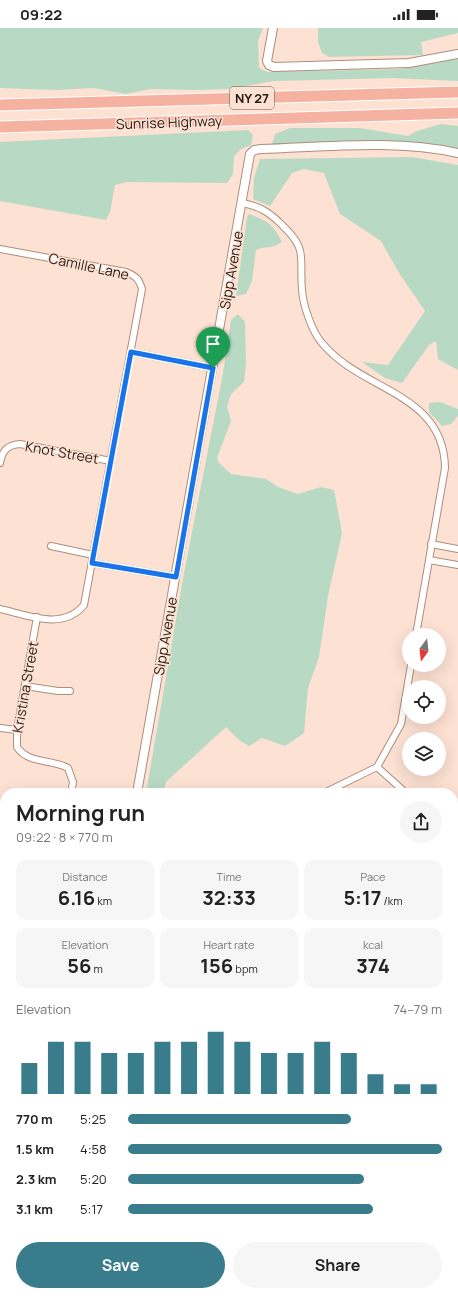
<!DOCTYPE html>
<html lang="en">
<head>
<meta charset="utf-8">
<style>
	body { margin:0; font-family:Manrope,sans-serif; background:#f6f6f6; color:#222; height:100vh; display:flex; flex-direction:column; font-size:15px; white-space:nowrap }
	* { box-sizing:border-box; margin:0 }
	p { font-size:13px; color:#767676 }
	.icon { flex:none; width:22px; height:22px; fill:none; stroke:currentColor; stroke-width:2; stroke-linecap:round; stroke-linejoin:round }
	.map { position:relative; flex:1; overflow:hidden }
	.drawer { position:absolute; left:0px; top:760px; width:458px; height:508px; display:flex; flex-direction:column; background:#fff; border-radius:16px 16px 0 0; box-shadow:0 4px 16px #0002 }
	.drawer>* { flex:none }
	.needle { width:26px; rotate:195deg }
	.tools { position:absolute; left:402px; top:600px; display:grid; gap:8px }
	.tools a { display:grid; place-items:center; width:44px; height:44px; border-radius:50%; background:#fff; box-shadow:0 4px 16px #0002; font-size:20px }
	.pin { position:absolute; display:grid; place-items:center; width:34px; height:34px; color:#fff; margin:-41px -17px; border-radius:50% 50% 50% 0; rotate:-45deg; box-shadow:0 0 4px #0007 }
	.pin .icon { rotate:45deg }
	.round { display:grid; place-items:center; flex:none; width:42px; height:42px; border-radius:21px; background:#f6f6f6 }
	.head { display:flex; align-items:center; justify-content:space-between; height:68px; padding:0 16px }
	h1 { font-size:22px; font-weight:700; line-height:30px }
	.figures { display:grid; grid-template-columns:repeat(3,1fr); gap:6px; height:68px; padding:4px 16px }
	.figures div { display:grid; align-content:center; border-radius:10px; background:#f6f6f6; text-align:center }
	.figures b { font-size:20px; font-weight:700 }
	.figures small { font-size:11px; font-weight:400 }
	.figures p { font-size:11px }
	.chart { height:112px; padding:8px 16px }
	.chart p { display:flex; justify-content:space-between }
	.chart svg { width:100%; height:72px; margin-top:4px; stroke:#397c8c; stroke-width:6 }
	.primary-button { display:flex; gap:8px; margin-top:auto; padding:8px 16px }
	.primary-button a { flex:1; height:46px; border-radius:24px; background:#397c8c; color:#fff; font-size:16px; font-weight:700; line-height:46px; text-align:center }
	.primary-button a+a { background:#f6f6f6; color:#222 }
	ul { padding:0 16px; list-style:none; font-size:13px }
	li { display:grid; grid-template-columns:64px 48px 1fr; align-items:center; height:30px }
	li i { height:10px; border-radius:5px; background:#397c8c }
	.status { display:flex; justify-content:space-between; align-items:center; height:28px; padding:0 20px; background:#fff; direction:ltr }
	.status svg { height:11px; fill:currentColor }
	.map>svg:first-child { display:block }
</style>
</head>
<body>
<div class="status"><b>09:22</b><svg viewBox="0 0 49 12"><path d="M0 12V9h3v3zM5 12V6h3v6zM10 12V3h3v9zM15 12V0h3v12zM26 1h20v11H26zM47 4h2v5h-2z"/></svg></div>
<div class="map">
<svg width="458" height="1268" viewBox="0 0 458 1268">
	<rect width="100%" height="100%" fill="#fde1d2"/>
	<g fill="#b8dac4">
		<path d="M 0,0 L 263,0 L 258,13 L 259,40 L 267,44 L 399,41 L 458,28 L 458,53 L 393,50 L 274,53 L 229,61 L 194,62 L 151,61 L 126,66 L 94,60 L 55,62 L 0,60 Z"/>
		<path d="M 318,0 L 458,0 L 458,5 L 421,14 L 423,27 L 329,29 L 322,25 L 318,14 Z"/>
		<path d="M 441,96 L 458,98 L 458,121 L 409,114 L 272,116 L 275,106 L 290,100 L 360,100 L 408,108 L 417,103 Z"/>
		<path d="M 248,102 L 253,107 L 251,117 L 241,121 L 234,128 L 233,146 L 227,155 L 127,154 L 115,157 L 110,184 L 106,192 L 0,173 L 0,114 Z"/>
		<path d="M 412,129 L 458,137 L 458,342 L 438,331 L 436,313 L 429,317 L 402,355 L 385,350 L 362,334 L 388,337 L 425,283 L 399,245 L 381,213 L 340,186 L 324,145 L 304,141 L 292,145 L 270,178 L 253,171 L 254,150 L 260,131 Z"/>
		<path d="M 249,186 C 268,193 273,196 282,214 C 269,222 268,217 256,222 L 252,253 L 246,266 L 236,268 L 247,189 Z"/>
		<path d="M 238,286 L 245,294 L 246,336 L 244,354 L 231,366 L 227,378 L 231,393 L 217,430 L 219,435 L 231,446 L 266,451 L 278,459 L 298,466 L 321,459 L 334,462 L 342,505 L 328,568 L 319,629 L 308,660 L 304,705 L 285,718 L 262,710 L 249,718 L 239,712 L 226,699 L 166,754 L 163,765 L 146,765 L 184,545 L 223,345 L 231,292 Z"/>
		<path d="M 440,374 L 458,381 L 458,388 L 451,396 L 442,398 L 429,384 L 429,375 Z"/>
		<rect x="453" y="852" width="5" height="22"/>
		<path d="M 453,916 L 458,917 L 458,1057 L 453,1060 Z"/>
		<path d="M 0,998 L 5,999 L 5,1263 L 40,1263 L 39,1268 L 0,1268 Z"/>
		<path d="M 453,1089 L 458,1090 L 458,1217 L 453,1237 Z"/>
	</g>
	<g fill="none" stroke-linecap="round" stroke-linejoin="round">
		<defs>
			<g id="minor">
				<path d="M 242,175 C 259,178 269,184 281,196 C 309,222 299,229 302,262 C 303,277 312,304 322,315 C 362,364 444,364 445,440 L 416,607"/>
				<path d="M 0,221 L 126,244 C 136,248 139,251 142,261 L 84,577 C 63,603 28,587 0,581"/>
				<path d="M 131,324 L 213,340"/>
				<path d="M 0,435 C 2,423 7,417 20,416 L 111,433"/>
				<path d="M 431,516 L 458,521"/>
				<path d="M 51,518 L 93,527"/>
				<path d="M 429,532 L 458,537"/>
				<path d="M 92,535 L 176,549"/>
				<path d="M 37,589 L 17,702 L 17,719 C 28,736 52,731 68,740 L 73,754 L 71,765"/>
				<path d="M 25,658 L 58,663 L 70,663"/>
				<path d="M 0,700 L 17,702"/>
				<path d="M 377,739 L 406,765"/>
				<path d="M 324,765 L 377,739 L 401,696 L 411,637"/>
				<path d="M 453,782 L 458,783"/>
				<path d="M 0,786 L 5,787"/>
				<path d="M 453,909 L 458,910"/>
				<path d="M 0,940 L 5,941"/>
				<path d="M 108,1268 L 109,1263"/>
				<path d="M 237,1268 L 238,1263"/>
				<path d="M 302,1268 L 303,1263"/>
				<path d="M 365,1268 L 366,1263"/>
			</g>
			<g id="tertiary">
				<path d="M 273,0 L 267,33 L 269,37 L 274,39 L 409,35 L 458,26"/>
				<path d="M 137,765 L 250,126 L 254,122 L 261,121 C 325,119 395,111 458,125"/>
				<path d="M 45,1268 L 46,1263"/>
			</g>
			<g id="secondary">
				<path d="M 0,995 L 5,996"/>
				<path d="M 453,1076 L 458,1077"/>
			</g>
			<g id="motorway">
				<path d="M 0,77 L 458,64"/>
				<path d="M 0,99 L 458,85"/>
			</g>
		</defs>
		<use href="#minor" stroke="#ad8e7c" stroke-width="8"/>
		<use href="#tertiary" stroke="#ad8e7c" stroke-width="10"/>
		<use href="#secondary" stroke="#ad8e7c" stroke-width="11"/>
		<use href="#motorway" stroke="#fff" stroke-width="13"/>
		<use href="#minor" stroke="#fff" stroke-width="6"/>
		<use href="#tertiary" stroke="#fff" stroke-width="8"/>
		<use href="#secondary" stroke="#fce8e3" stroke-width="9"/>
		<use href="#motorway" stroke="#f6b2a1" stroke-width="11"/>
	</g>
	<g fill="none" stroke-linecap="round" stroke-linejoin="round">
		<defs>
			<path id="route" d="M 131,324 L 213,340 L 176,549 L 92,535 Z"/>
		</defs>
		<use href="#route" stroke="#fff" stroke-width="8"/>
		<use href="#route" stroke="#1a73e8" stroke-width="5"/>
	</g>
	<g text-anchor="middle" dominant-baseline="central" stroke-width="3" stroke-linejoin="round" paint-order="stroke">
		<rect fill="#fde1d2" stroke="#67564d" stroke-width="1" x="230" y="59" width="44" height="22" rx="3"/>
		<g font-size="13" font-weight="bold" fill="#271b14">
			<text x="252" y="70">NY 27</text>
		</g>
		<g font-size="14" fill="#271b14" stroke="#fde1d2">
			<text transform="translate(169 94) rotate(-2)">Sunrise Highway</text>
			<text transform="translate(89 238) rotate(12)">Camille Lane</text>
			<text transform="translate(231 242) rotate(-80)">Sipp Avenue</text>
			<text transform="translate(62 424) rotate(10)">Knot Street</text>
			<text transform="translate(165 608) rotate(-80)">Sipp Avenue</text>
			<text transform="translate(25 659) rotate(-80)">Kristina Street</text>
		</g>
	</g>
</svg>
<div class="tools">
<a><svg class="needle" viewBox="-14 -14 28 28"><path d="M0-13l5 13h-10z" fill="#e53935"/><path d="M0 13l5-13h-10z" fill="#767676"/></svg></a>
<a><svg class="icon" aria-label="locate" viewBox="0 0 24 24"><circle cx="12" cy="12" r="6"/><path d="M12 2v4M12 18v4M2 12h4M18 12h4"/></svg></a>
<a><svg class="icon" aria-label="layers" viewBox="0 0 24 24"><path d="M12 4l9 5-9 5-9-5zM3 14l9 5 9-5"/></svg></a>
</div>
<div class="pin" style="left:213px;top:340px;background:#1e9e55"><svg class="icon" aria-label="arrive" viewBox="0 0 24 24"><path d="M6 21V4h12l-3 4 3 4H6"/></svg></div>
<section class="drawer">
<div class="head"><div><h1>Morning run</h1><p>09:22 · 8 × 770 m</p></div><a class="round"><svg class="icon" aria-label="share" viewBox="0 0 24 24"><path d="M12 15V3M7 8l5-5 5 5M5 13v7h14v-7"/></svg></a></div>
<div class="figures">
<div><p>Distance</p><b>6.16<small> km</small></b></div>
<div><p>Time</p><b>32:33</b></div>
<div><p>Pace</p><b>5:17<small> /km</small></b></div>
</div>
<div class="figures">
<div><p>Elevation</p><b>56<small> m</small></b></div>
<div><p>Heart rate</p><b>156<small> bpm</small></b></div>
<div><p>kcal</p><b>374</b></div>
</div>
<div class="chart"><p><span>Elevation</span>74–79 m</p>
<svg viewBox="0 0 160 44" preserveAspectRatio="none"><path d="M5 44V25M15 44V12M25 44V12M35 44V19M45 44V19M55 44V12M65 44V12M75 44V6M85 44V12M95 44V19M105 44V19M115 44V12M125 44V19M135 44V32M145 44V38M155 44V38"/></svg>
</div>
<ul>
<li><b>770 m</b>5:25<i style="width:71%"></i></li>
<li><b>1.5 km</b>4:58<i style="width:100%"></i></li>
<li><b>2.3 km</b>5:20<i style="width:75%"></i></li>
<li><b>3.1 km</b>5:17<i style="width:78%"></i></li>
</ul>
<div class="primary-button"><a>Save</a><a>Share</a></div>
</section>
</div>
</body>
</html>
